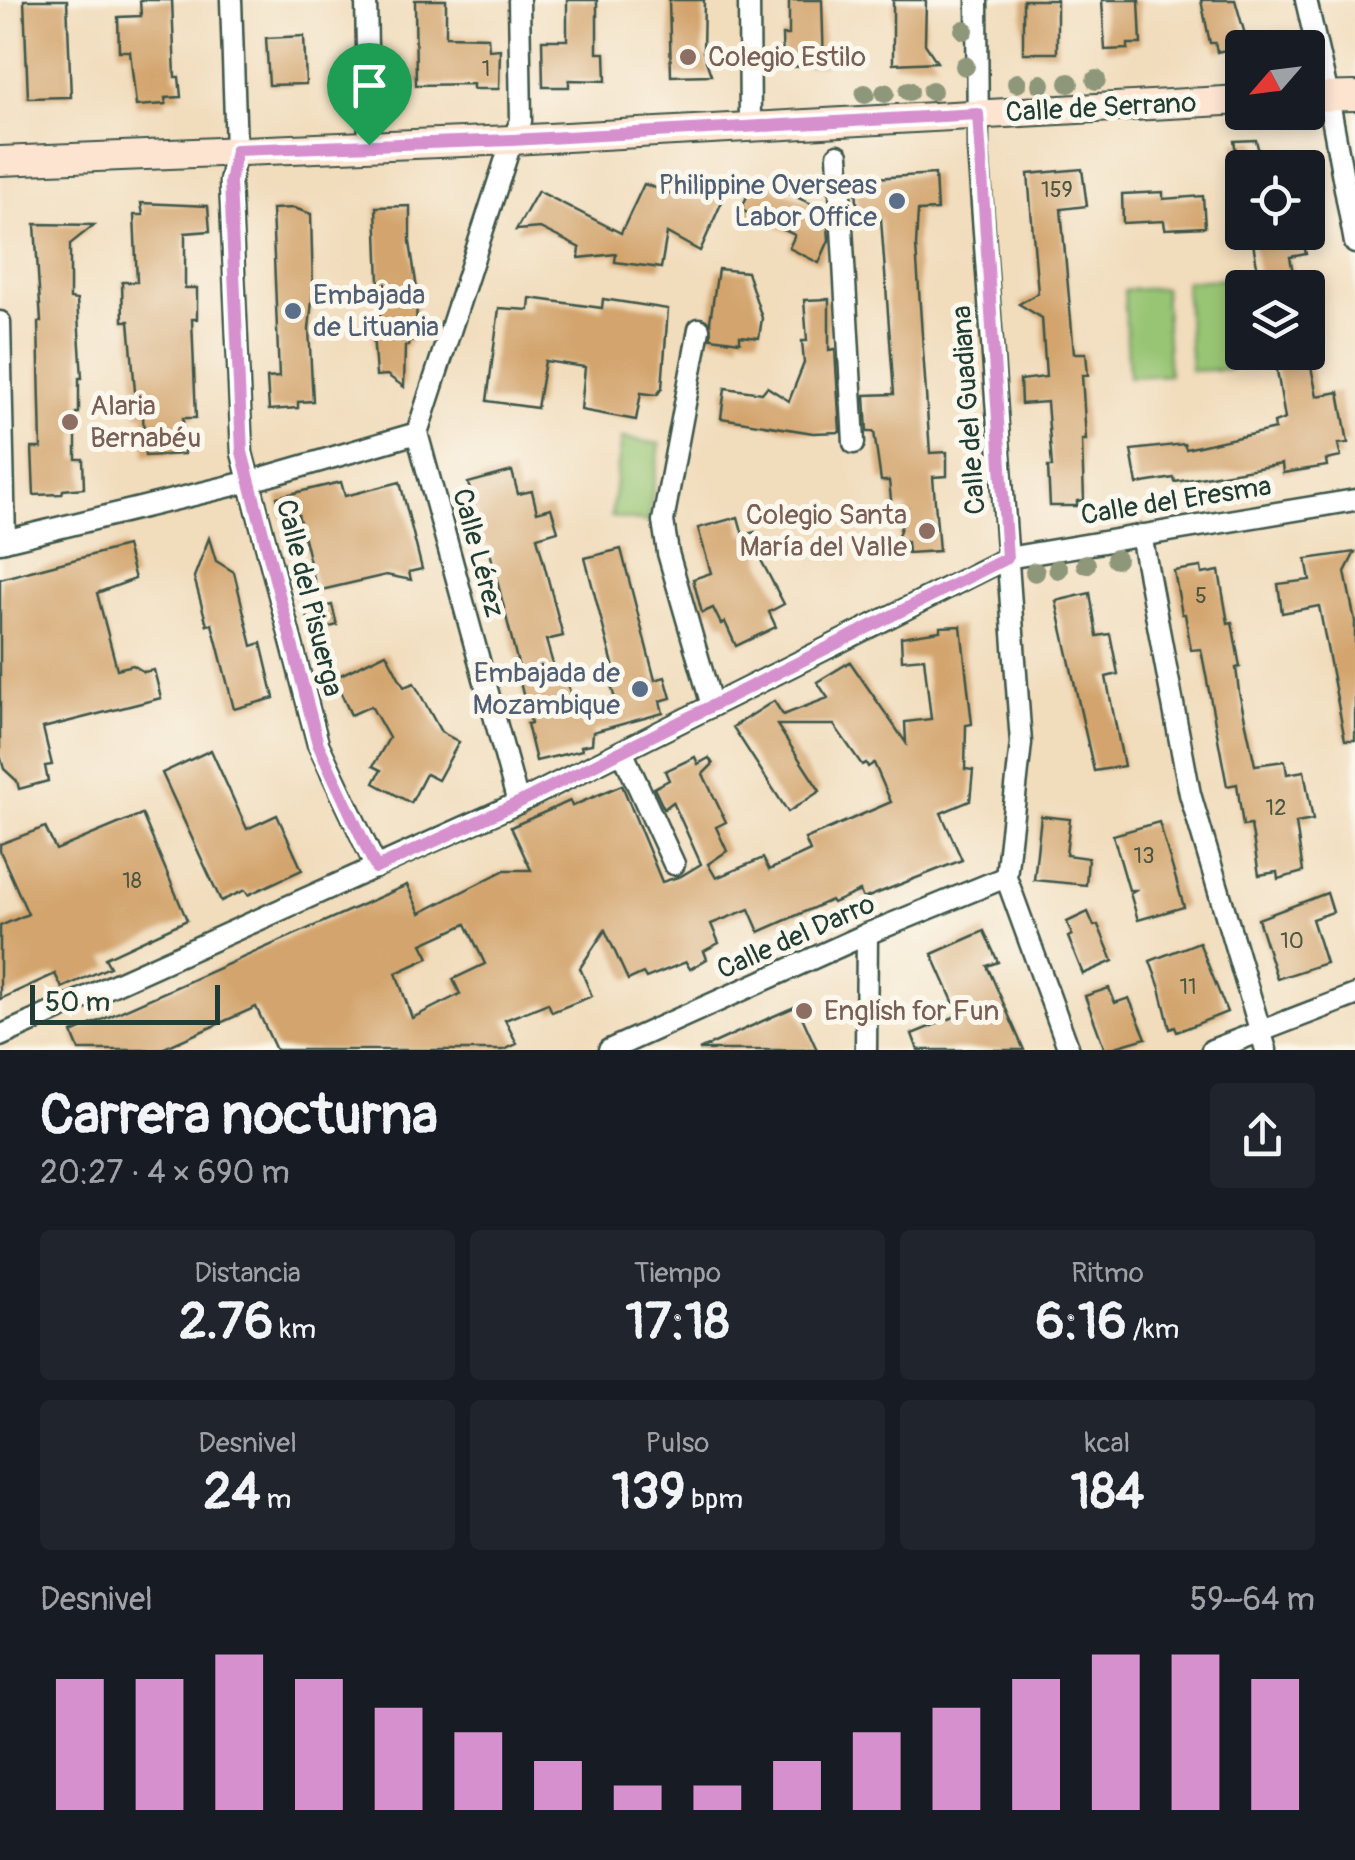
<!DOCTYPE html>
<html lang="es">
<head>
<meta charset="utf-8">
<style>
	body { margin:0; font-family:Pangolin,sans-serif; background:#20242c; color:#f1f3f6; height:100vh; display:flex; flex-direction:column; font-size:38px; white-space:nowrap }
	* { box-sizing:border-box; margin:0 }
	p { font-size:32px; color:#9ea1a6 }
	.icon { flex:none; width:55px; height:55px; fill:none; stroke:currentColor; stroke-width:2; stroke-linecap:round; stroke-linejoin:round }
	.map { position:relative; height:1050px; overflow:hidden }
	.side { display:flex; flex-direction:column; background:#171b24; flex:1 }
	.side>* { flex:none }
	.needle { width:65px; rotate:242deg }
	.fabs { position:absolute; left:1225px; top:30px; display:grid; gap:20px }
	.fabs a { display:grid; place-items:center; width:100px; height:100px; border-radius:10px; background:#171b24; box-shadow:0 5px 15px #0003; font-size:50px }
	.scale { position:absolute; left:30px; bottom:25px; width:190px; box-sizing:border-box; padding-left:10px; border:5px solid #1f3d34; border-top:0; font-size:28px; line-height:35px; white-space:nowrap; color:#1f3d34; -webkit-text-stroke:8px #fbf7ec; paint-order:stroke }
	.pin { position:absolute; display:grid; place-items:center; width:85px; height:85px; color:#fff; margin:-102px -42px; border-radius:50% 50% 50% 0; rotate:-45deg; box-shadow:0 0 10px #0007 }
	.pin .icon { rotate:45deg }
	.round { display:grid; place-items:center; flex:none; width:105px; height:105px; border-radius:10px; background:#20242c }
	.overview { display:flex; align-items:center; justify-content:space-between; height:170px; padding:0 40px }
	h1 { font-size:55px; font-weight:700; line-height:75px }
	.figures { display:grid; grid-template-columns:repeat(3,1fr); gap:15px; height:170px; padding:10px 40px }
	.figures div { display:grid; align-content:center; border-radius:10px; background:#20242c; text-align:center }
	.figures b { font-size:50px; font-weight:700 }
	.figures small { font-size:28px; font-weight:400 }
	.figures p { font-size:28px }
	.chart { height:280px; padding:20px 40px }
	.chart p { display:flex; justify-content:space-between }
	.chart svg { width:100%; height:180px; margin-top:10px; stroke:#d690ce; stroke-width:6 }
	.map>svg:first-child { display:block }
</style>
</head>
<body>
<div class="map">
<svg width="1355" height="1050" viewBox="0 0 1355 1050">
	<rect width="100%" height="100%" fill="#fbf7ec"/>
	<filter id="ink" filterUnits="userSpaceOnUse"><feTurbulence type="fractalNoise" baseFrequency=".01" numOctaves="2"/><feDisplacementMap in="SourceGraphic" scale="20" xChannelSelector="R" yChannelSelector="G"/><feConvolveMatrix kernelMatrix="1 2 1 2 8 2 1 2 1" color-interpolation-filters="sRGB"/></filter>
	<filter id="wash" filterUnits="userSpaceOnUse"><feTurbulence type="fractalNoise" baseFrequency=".0048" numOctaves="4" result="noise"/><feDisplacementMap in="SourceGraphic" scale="40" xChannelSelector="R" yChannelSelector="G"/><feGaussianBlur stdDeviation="2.25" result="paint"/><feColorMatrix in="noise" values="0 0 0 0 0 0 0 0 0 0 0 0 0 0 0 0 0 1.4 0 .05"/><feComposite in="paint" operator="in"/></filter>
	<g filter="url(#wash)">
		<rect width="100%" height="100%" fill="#f1dcbb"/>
		<g fill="#98c573" stroke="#5c8154" stroke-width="2.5">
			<path d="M 1223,279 L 1229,369 L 1191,371 L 1185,281 Z"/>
			<path d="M 1164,288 L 1169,375 L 1129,377 L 1124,290 Z"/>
			<path d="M 622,438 L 660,444 L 648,522 L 611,517 Z"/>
		</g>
		<g id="blocks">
			<g fill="#d3a46d" fill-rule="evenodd">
				<path d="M 24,0 L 67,0 L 71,97 L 28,98 Z"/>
				<path d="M 140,0 L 172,0 L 175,77 L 179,77 L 181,97 L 165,98 L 166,104 L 136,106 L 130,51 L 119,51 L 118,17 L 141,16 Z"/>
				<path d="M 415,0 L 446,0 L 446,36 L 488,37 L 489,50 L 500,49 L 499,89 L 473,89 L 473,84 L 416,85 Z"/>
				<path d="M 567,0 L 597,0 L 597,53 L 605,53 L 606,81 L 569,80 L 569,87 L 543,87 L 542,40 L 567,40 Z"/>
				<path d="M 669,0 L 704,0 L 703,52 L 711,75 L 671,76 Z"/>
				<path d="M 789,0 L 822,0 L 824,66 L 783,67 L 782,35 L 789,35 Z"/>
				<path d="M 893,0 L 926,0 L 925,44 L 937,62 L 893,64 Z"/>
				<rect x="1023" y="0" width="34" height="53"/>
				<path d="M 1102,0 L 1139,0 L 1141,44 L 1128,44 L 1128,49 L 1105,50 Z"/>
				<path d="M 1201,0 L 1235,0 L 1246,38 L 1241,39 L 1243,46 L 1217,52 L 1215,43 L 1210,43 Z"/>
				<path d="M 304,36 L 306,84 L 269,85 L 266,38 Z"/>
				<path d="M 1256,140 L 1263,168 L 1239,168 L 1234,141 Z"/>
				<path d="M 1082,169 L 1087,206 L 1061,209 L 1074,353 L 1086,353 L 1088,375 L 1082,375 L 1086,440 L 1082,440 L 1084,500 L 1077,501 L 1077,506 L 1050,506 L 1048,467 L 1052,467 L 1047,402 L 1021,404 L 1020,380 L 1046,377 L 1042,318 L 1019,304 L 1038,293 L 1028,174 Z"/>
				<path d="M 935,174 L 937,210 L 918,211 L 916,246 L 930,453 L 947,452 L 947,476 L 933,477 L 939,551 L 908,553 L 907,542 L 898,536 L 907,508 L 892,509 L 889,481 L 881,481 L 874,432 L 867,432 L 865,395 L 894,394 L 881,219 L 858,220 L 856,187 L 859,183 L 876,182 L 875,178 Z"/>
				<path d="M 755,178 L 827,211 L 829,240 L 819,263 L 789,248 L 795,235 L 741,210 Z"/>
				<path d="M 692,181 L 724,197 L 700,251 L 667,233 L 661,268 L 615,262 L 616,254 L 579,258 L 580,248 L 540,228 L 516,230 L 538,191 L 621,233 L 644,184 L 683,198 Z"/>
				<path d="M 1163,192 L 1163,199 L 1203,196 L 1205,227 L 1165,229 L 1164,221 L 1123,223 L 1122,194 Z"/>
				<path d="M 141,203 L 208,206 L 210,231 L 185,233 L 185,288 L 197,288 L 197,319 L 192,319 L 196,418 L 183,418 L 184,454 L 145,456 L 143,415 L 137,415 L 129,321 L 123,321 L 122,282 L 137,282 L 134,215 L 143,215 Z"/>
				<path d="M 410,206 L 410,242 L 417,289 L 416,340 L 409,341 L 408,346 L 405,346 L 404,387 L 387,375 L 376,376 L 373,333 L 381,333 L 376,207 Z"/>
				<path d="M 294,208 L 311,214 L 313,291 L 309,329 L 313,401 L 298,402 L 298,408 L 269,410 L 267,378 L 279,377 L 272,209 Z"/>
				<path d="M 35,224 L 94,225 L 70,244 L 70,299 L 77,300 L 82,378 L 79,378 L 79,413 L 76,413 L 76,459 L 83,459 L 84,488 L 63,490 L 62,494 L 34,495 L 32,448 L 41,448 L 38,322 L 41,322 Z"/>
				<path d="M 1251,232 L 1301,232 L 1306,254 L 1290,257 L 1296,288 L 1261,288 Z"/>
				<path d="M 718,269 L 747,272 L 762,318 L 759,338 L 740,336 L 740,342 L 711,338 L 710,321 Z"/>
				<path d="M 530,298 L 602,308 L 603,299 L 668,309 L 662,388 L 657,395 L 641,393 L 636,420 L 581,410 L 585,367 L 545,361 L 537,408 L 487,401 L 499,308 L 529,310 Z"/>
				<path d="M 829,299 L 829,350 L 835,349 L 840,432 L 813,433 L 721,418 L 725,388 L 762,393 L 767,387 L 789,401 L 804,363 L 802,341 L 807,341 L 804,300 Z"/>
				<path d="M 1274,352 L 1308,352 L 1317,396 L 1339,392 L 1348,443 L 1338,444 L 1341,457 L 1326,460 L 1327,466 L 1283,473 L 1282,464 L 1175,482 L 1174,478 L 1137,484 L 1131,450 L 1184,444 L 1186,449 L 1275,429 L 1274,423 L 1285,419 Z"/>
				<path d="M 512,471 L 518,494 L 532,491 L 537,512 L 551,508 L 558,531 L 537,537 L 563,636 L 546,640 L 557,678 L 565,675 L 576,714 L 616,703 L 609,678 L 616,676 L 585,558 L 621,549 L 655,680 L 665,677 L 671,698 L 660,701 L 663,713 L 593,732 L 592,744 L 581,746 L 582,750 L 536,761 L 527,724 L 531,723 L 516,668 L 519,668 L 488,544 L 479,547 L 472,520 L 478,518 L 468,483 Z"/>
				<path d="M 341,482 L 345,496 L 400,482 L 422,569 L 409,572 L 411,580 L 386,575 L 317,591 L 298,514 L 282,518 L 277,497 Z"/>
				<path d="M 738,517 L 743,535 L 755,532 L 761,560 L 784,604 L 769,612 L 776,627 L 736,646 L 725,622 L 721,624 L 713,608 L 702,613 L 693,579 L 711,573 L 698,528 Z"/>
				<path d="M 209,538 L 216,561 L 234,572 L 252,646 L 261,643 L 274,698 L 234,709 L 212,624 L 207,625 L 194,577 Z"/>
				<path d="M 126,546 L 135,579 L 97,593 L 117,669 L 133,665 L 144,672 L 154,670 L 161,698 L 43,728 L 52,765 L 45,766 L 48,781 L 19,789 L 17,781 L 4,769 L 0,755 L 0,579 Z"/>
				<path d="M 1355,552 L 1345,572 L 1355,621 L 1355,740 L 1345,740 L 1319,606 L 1282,613 L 1278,584 L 1310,580 L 1306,559 Z"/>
				<path d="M 1201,567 L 1202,574 L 1219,571 L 1228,623 L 1232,622 L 1240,667 L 1236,668 L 1239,692 L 1255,765 L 1285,761 L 1287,774 L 1304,771 L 1313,820 L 1296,823 L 1303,872 L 1278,879 L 1277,872 L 1259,875 L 1251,825 L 1243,826 L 1237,784 L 1227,786 L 1201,649 L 1191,650 L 1185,614 L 1182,614 L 1174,571 Z"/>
				<path d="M 1090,593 L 1097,636 L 1110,634 L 1118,674 L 1106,677 L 1124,766 L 1094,771 L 1056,601 Z"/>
				<path d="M 332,605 L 337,625 L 311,632 L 306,611 Z"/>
				<path d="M 961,626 L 972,724 L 966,725 L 965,769 L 973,770 L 970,801 L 941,813 L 962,860 L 863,899 L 860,891 L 833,903 L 831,900 L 759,932 L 749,909 L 711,924 L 719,943 L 704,951 L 707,959 L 690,969 L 686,962 L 646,978 L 643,973 L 628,980 L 605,930 L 580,968 L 592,996 L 552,1012 L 548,1003 L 505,1020 L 517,1044 L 504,1050 L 276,1050 L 256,1007 L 160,1050 L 79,1050 L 72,1033 L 407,885 L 420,913 L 505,870 L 531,870 L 511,827 L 570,801 L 572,806 L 622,785 L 662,882 L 681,876 L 701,864 L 673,802 L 664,809 L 654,788 L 669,780 L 665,771 L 695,757 L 698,764 L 709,758 L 713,764 L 703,774 L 726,822 L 716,827 L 727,851 L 708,864 L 716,878 L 763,858 L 769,870 L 810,851 L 805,839 L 891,802 L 874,763 L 868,767 L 866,763 L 862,765 L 834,725 L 777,725 L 820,791 L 788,812 L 733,727 L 774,701 L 783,715 L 828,698 L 817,682 L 850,662 L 906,743 L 905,722 L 931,719 L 924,658 L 902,660 L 901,637 L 940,631 L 940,627 ZM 466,924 L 485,964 L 453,979 L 460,994 L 412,1018 L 396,973 L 429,958 L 422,944 Z"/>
				<path d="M 386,653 L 404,687 L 414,683 L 441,732 L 459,742 L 438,780 L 426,774 L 411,803 L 374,783 L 381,770 L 373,766 L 389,738 L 371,706 L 351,715 L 334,678 Z"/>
				<path d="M 211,750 L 247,829 L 277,815 L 302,870 L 248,895 L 245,890 L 221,901 L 162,773 Z"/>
				<path d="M 142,814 L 187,920 L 105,958 L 110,967 L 62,988 L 55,974 L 0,999 L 0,926 L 28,914 L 0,851 L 0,844 L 45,827 L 56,850 Z"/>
				<path d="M 1041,816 L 1070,819 L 1066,855 L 1088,858 L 1086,885 L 1034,880 Z"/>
				<path d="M 1159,822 L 1184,907 L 1138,920 L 1130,893 L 1135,890 L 1129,890 L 1113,835 Z"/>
				<path d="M 1327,893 L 1333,912 L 1312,919 L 1326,963 L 1277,979 L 1258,919 Z"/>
				<path d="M 1088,912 L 1094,926 L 1098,925 L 1113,961 L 1083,974 L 1068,937 L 1072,935 L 1067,922 Z"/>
				<path d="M 984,931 L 998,962 L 987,966 L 1024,1050 L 918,1050 L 912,1034 L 959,1015 L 932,954 Z"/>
				<path d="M 1199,942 L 1227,1012 L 1177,1032 L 1175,1027 L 1170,1029 L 1160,988 L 1150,961 Z"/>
				<path d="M 1109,988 L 1115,1003 L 1129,998 L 1146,1038 L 1105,1050 L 1085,996 Z"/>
				<path d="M 797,1006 L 817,1050 L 699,1050 L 767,1019 Z"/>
			</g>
		</g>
	</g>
	<g filter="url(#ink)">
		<use href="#blocks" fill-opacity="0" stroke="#3e5548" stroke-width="2.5"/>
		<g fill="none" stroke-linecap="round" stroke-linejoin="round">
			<defs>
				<g id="street">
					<path d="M 231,0 L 236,150 L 230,182 L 242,453 L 318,744 L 376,867"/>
					<path d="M 366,0 L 369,145"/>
					<path d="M 749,0 L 750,128"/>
					<path d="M 977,0 L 978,149 L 1021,743 L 1006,877 L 1069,1050"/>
					<path d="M 1306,0 L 1328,96 L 1355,243"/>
					<path d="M 838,155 L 854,443"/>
					<path d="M 0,322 L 5,541"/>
					<path d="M 699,329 L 663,521 L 668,553 L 712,706"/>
					<path d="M 417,433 L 518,803"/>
					<path d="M 1141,535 L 1190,794 L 1266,1050"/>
					<path d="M 0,542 L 251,481 L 417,433 L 512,140 L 521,121 L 519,0"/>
					<path d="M 622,751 L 674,864"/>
					<path d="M 0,1036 L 518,803 L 1007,558 L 1355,500"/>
					<path d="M 609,1050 L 867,934 L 1006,877"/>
					<path d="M 866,1050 L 867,934"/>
					<path d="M 1212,1050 L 1355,995"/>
				</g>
				<g id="secondary">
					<path d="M 1308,97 L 1355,96"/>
					<path d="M 0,161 L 512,140 L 1242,100"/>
				</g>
			</defs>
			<use href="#street" stroke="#3e5548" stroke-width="25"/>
			<use href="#secondary" stroke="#3e5548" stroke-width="32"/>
			<use href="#street" stroke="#fff" stroke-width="20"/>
			<use href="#secondary" stroke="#fde4d1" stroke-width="28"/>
		</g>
		<g fill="#8e977a">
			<circle cx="964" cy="30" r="10"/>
			<circle cx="965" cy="66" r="10"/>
			<circle cx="1096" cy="80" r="10"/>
			<circle cx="1017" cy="83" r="10"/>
			<circle cx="1069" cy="83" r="10"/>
			<circle cx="1041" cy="84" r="10"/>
			<circle cx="909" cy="91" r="10"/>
			<circle cx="932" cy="91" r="10"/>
			<circle cx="885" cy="93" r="10"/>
			<circle cx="865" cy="94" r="10"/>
			<circle cx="1116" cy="559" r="10"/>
			<circle cx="1086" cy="564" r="10"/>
			<circle cx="1058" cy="569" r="10"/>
			<circle cx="1035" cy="572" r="10"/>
		</g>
	</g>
	<g fill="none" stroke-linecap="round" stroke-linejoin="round" filter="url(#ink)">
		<defs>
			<path id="route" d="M 978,114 L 1007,558 L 518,803 L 376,868 L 318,744 L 242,452 L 230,182 L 236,150 L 512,140 Z"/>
		</defs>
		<use href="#route" stroke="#fff" stroke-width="20"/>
		<use href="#route" stroke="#d690ce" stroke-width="12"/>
	</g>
	<g fill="#8d6e63" stroke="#fbf7ec" stroke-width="4">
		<circle cx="688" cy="57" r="10"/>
		<circle cx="70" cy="422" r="10"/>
		<circle cx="927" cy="531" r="10"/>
		<circle cx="804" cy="1011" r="10"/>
	</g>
	<g fill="#5c6f8a" stroke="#fbf7ec" stroke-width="4">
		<circle cx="897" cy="201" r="10"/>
		<circle cx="293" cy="311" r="10"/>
		<circle cx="640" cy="689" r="10"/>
	</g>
	<g text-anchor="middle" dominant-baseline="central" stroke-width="10" stroke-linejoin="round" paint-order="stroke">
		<g font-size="22" fill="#4c5742">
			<text x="486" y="69">1</text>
			<text x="1057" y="190">159</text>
			<text x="1201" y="596">5</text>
			<text x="1276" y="808">12</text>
			<text x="1144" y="856">13</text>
			<text x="132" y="881">18</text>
			<text x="1292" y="941">10</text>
			<text x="1188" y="987">11</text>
		</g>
		<g font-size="28" fill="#785e54" stroke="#fbf7ec" text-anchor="start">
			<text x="708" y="57">Colegio Estilo</text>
			<text x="90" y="406">Alaria<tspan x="90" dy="32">Bernabéu</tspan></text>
			<text x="907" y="515" text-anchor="end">Colegio Santa<tspan x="907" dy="32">María del Valle</tspan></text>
			<text x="824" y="1011">English for Fun</text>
		</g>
		<g font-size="28" fill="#1f3d34" stroke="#fbf7ec">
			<text transform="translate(1101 108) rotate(-3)">Calle de Serrano</text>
			<text transform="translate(969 410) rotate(-94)">Calle del Guadiana</text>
			<text transform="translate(1176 501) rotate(-9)">Calle del Eresma</text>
			<text transform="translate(478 553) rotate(75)">Calle Lérez</text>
			<text transform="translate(309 598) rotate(76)">Calle del Pisuerga</text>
			<text transform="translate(796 937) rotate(-24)">Calle del Darro</text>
		</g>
		<g font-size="28" fill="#4e5e75" stroke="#fbf7ec" text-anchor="end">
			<text x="877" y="185">Philippine Overseas<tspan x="877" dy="32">Labor Office</tspan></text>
			<text x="313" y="295" text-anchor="start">Embajada<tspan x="313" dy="32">de Lituania</tspan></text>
			<text x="620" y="673">Embajada de<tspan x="620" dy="32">Mozambique</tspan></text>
		</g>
	</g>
</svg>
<div class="fabs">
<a><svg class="needle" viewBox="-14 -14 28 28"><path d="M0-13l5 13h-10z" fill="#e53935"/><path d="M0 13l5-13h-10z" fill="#9ea1a6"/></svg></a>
<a><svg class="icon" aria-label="locate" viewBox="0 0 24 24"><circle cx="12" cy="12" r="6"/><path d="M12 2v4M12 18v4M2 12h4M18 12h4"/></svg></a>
<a><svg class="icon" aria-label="layers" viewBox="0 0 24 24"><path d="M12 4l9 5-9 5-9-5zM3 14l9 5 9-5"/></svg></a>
</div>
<div class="scale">50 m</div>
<div class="pin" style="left:369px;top:145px;background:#1e9e55"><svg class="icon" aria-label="arrive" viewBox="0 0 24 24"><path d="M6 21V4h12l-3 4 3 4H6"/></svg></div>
</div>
<section class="side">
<div class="overview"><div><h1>Carrera nocturna</h1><p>20:27 · 4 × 690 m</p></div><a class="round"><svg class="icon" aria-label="share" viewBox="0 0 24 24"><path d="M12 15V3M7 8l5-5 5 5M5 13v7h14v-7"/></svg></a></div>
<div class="figures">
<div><p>Distancia</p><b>2.76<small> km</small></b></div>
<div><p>Tiempo</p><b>17:18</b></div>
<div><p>Ritmo</p><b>6:16<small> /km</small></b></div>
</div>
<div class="figures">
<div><p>Desnivel</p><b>24<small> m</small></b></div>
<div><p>Pulso</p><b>139<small> bpm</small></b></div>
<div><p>kcal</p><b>184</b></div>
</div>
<div class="chart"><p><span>Desnivel</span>59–64 m</p>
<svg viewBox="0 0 160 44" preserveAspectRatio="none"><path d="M5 44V12M15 44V12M25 44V6M35 44V12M45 44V19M55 44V25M65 44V32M75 44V38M85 44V38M95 44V32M105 44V25M115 44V19M125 44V12M135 44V6M145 44V6M155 44V12"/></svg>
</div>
</section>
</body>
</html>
